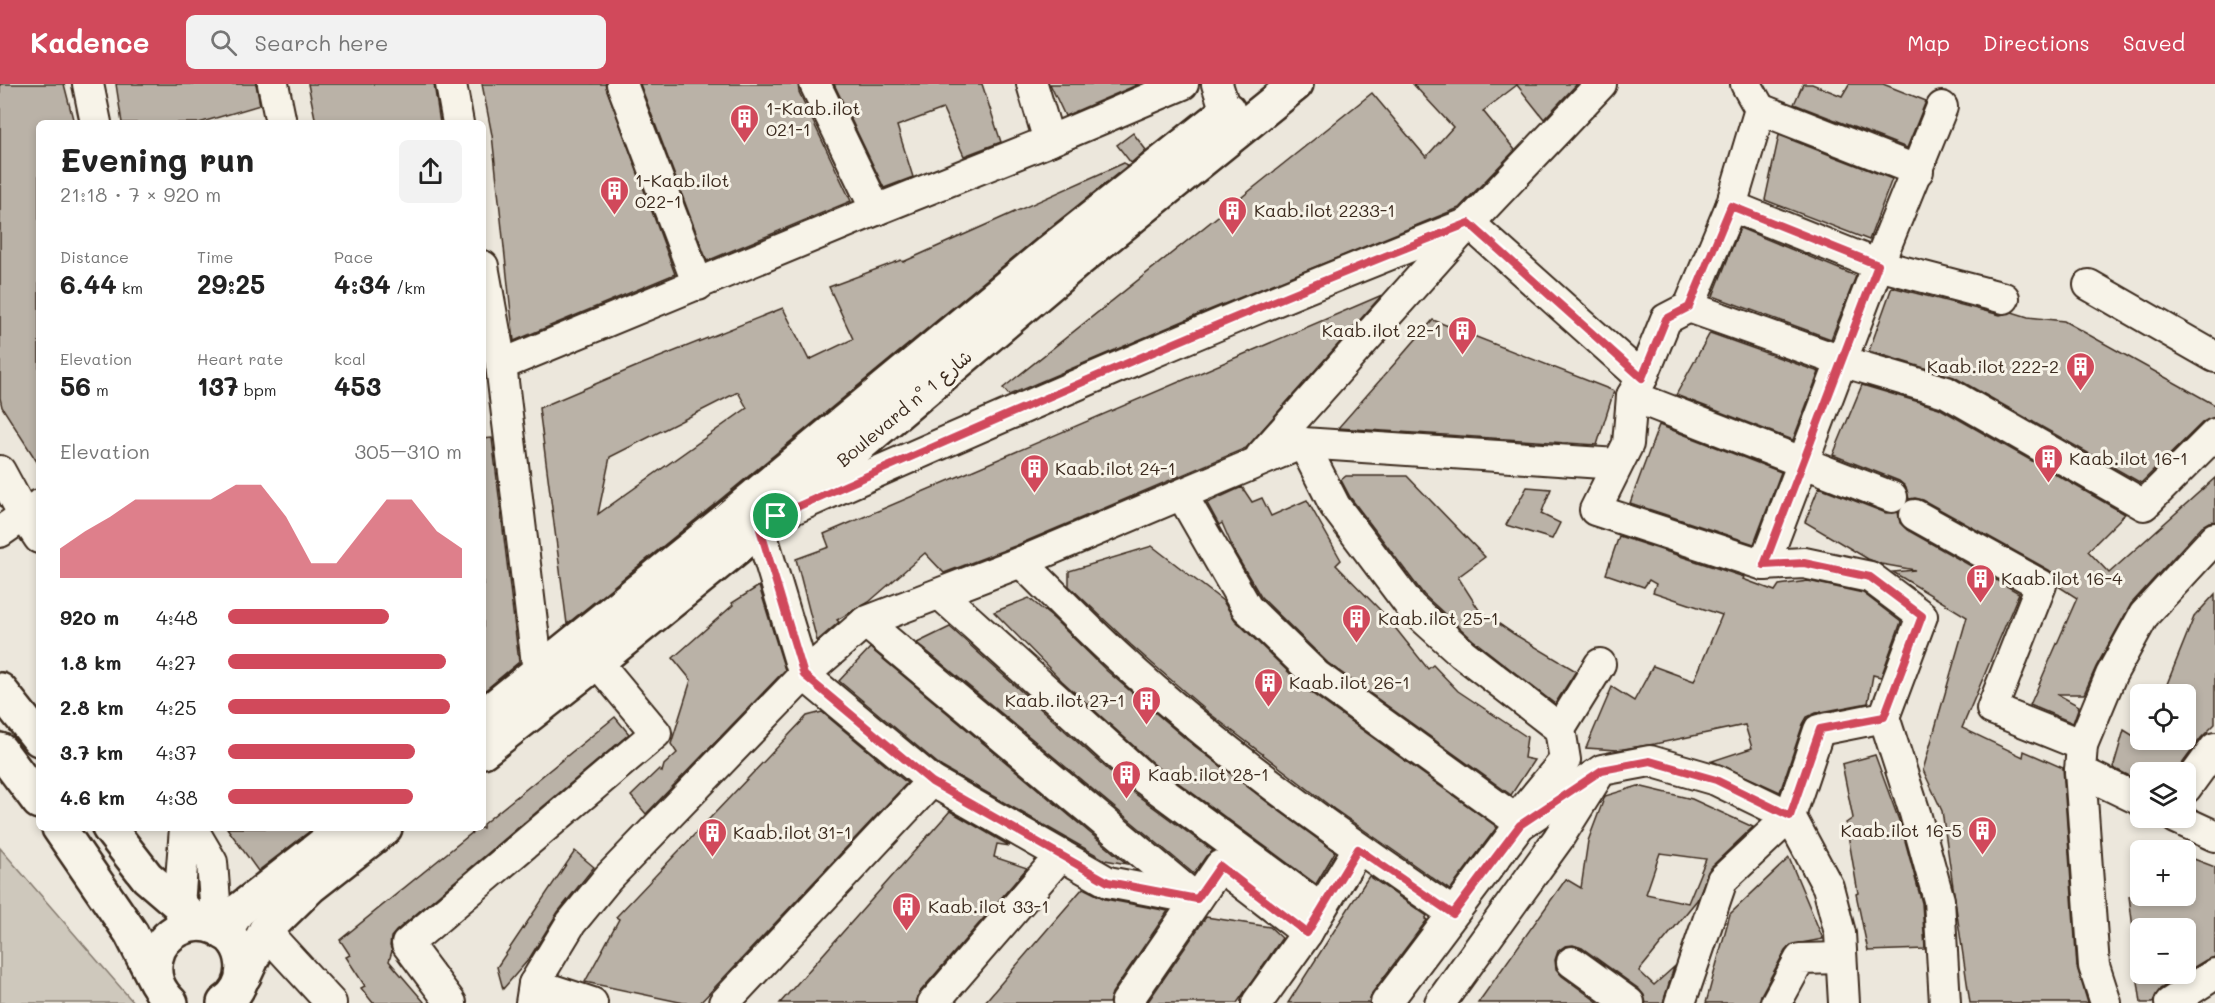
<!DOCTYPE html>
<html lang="en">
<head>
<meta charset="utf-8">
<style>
	body { margin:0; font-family:Mali,"Playpen Sans Arabic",sans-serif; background:#f2f2f2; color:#222; height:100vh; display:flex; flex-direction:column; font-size:22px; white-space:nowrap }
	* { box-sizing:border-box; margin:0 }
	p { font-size:20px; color:#767676 }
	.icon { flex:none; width:33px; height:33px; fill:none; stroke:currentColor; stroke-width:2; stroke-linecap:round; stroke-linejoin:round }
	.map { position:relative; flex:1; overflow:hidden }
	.details { position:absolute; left:36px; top:36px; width:450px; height:711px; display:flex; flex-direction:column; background:#fff; border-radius:9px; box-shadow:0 3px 9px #0003 }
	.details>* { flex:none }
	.tools { position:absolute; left:2130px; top:600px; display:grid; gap:12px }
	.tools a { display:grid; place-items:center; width:66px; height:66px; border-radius:9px; background:#fff; box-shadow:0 3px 9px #0003; font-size:30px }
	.pin { position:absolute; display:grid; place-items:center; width:51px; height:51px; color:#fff; margin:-26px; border:3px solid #fff; border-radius:50%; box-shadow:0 2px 6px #0007 }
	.round { display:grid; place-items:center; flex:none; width:63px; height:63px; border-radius:9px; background:#f2f2f2 }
	.summary { display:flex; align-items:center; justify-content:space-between; height:102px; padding:0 24px }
	h1 { font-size:33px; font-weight:700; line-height:45px }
	.figures { display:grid; grid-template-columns:repeat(3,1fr); gap:9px; height:102px; padding:6px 24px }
	.figures div { display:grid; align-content:center }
	.figures b { font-size:26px; font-weight:700 }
	.figures small { font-size:16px; font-weight:400 }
	.figures p { font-size:16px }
	.chart { height:168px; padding:12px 24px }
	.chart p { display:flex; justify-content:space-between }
	.chart svg { width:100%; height:108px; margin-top:6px; fill:#d1495b; opacity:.7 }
	ul { padding:0 24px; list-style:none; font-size:20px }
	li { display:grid; grid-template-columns:96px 72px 1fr; align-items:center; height:45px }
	li i { height:15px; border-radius:8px; background:#d1495b }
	header { display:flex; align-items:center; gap:36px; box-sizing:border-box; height:84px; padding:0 30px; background:#d1495b; color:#fff }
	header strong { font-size:28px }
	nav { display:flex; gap:33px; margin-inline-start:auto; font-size:21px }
	.search { width:420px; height:54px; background:#f2f2f2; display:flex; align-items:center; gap:15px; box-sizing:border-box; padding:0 21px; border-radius:9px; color:#767676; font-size:22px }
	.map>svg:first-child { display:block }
</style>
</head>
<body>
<header>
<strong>Kadence</strong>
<div class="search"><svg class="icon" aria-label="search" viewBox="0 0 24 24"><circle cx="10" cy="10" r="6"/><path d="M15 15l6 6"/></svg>Search here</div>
<nav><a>Map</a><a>Directions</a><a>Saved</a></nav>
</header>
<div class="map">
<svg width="2215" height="919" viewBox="0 0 2215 919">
	<rect width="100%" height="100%" fill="#ece7dc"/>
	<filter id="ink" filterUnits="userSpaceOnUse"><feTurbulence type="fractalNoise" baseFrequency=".0167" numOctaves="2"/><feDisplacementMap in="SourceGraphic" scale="12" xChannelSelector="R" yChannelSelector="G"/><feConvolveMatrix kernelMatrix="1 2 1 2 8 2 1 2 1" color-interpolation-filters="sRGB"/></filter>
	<g filter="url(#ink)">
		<path fill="#cec8bc" stroke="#84796d" stroke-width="1.5" d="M 0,764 L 134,919 L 0,919 Z"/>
		<g fill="#bab2a7" stroke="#3b2a1e" stroke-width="1.5" fill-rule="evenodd">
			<path d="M 0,0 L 64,0 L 74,39 L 39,39 L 39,381 L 2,323 L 0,314 Z"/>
			<path d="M 116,0 L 256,0 L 260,21 L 199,39 L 122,39 Z"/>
			<path d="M 308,0 L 434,0 L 440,39 L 316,39 Z"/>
			<path d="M 482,0 L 605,0 L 675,190 L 514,257 L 492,51 Z"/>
			<path d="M 640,0 L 798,0 L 799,8 L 851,117 L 707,177 Z"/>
			<path d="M 834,0 L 982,0 L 1001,58 L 964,72 L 943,25 L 897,42 L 913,93 L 884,104 Z"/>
			<path d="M 1050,0 L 1139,0 L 1065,32 Z"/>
			<path d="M 1413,0 L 1577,0 L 1544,35 L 1517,1 L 1483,27 L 1515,66 L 1459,124 L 1207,227 L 1009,311 L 1003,304 L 1372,9 L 1426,73 L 1453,43 Z"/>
			<path d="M 1803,0 L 1812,0 L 1842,12 L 1849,0 L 1883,0 L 1926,17 L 1907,64 L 1794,20 Z"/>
			<path d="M 1133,49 L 1146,66 L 1131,79 L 1117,61 Z"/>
			<path d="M 1779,51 L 1892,95 L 1869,156 L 1765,116 Z"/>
			<path d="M 1124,79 L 1127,82 L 1037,154 L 715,420 L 567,540 L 539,324 L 640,281 L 783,224 L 809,276 L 853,255 L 829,203 L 901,176 L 903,178 ZM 738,308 L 747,324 L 598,430 L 610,373 Z"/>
			<path d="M 1740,144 L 1856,192 L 1831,255 L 1713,212 Z"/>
			<path d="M 1892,203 L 2000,231 L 2012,228 L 2028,233 L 2064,237 L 2215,321 L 2215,333 L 2203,338 L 2141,399 L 1954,293 L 1869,267 Z"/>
			<path d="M 1382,211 L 1246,364 L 1015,462 L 944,489 L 925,469 L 869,518 L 837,536 L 839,538 L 817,557 L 796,475 L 829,463 L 824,450 Z"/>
			<path d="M 1433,236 L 1614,307 L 1597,361 L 1338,344 Z"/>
			<path d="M 1710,249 L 1819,288 L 1793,356 L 1676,311 Z"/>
			<path d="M 1862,301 L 1939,324 L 2125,430 L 2088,467 L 2109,489 L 2215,394 L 2215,437 L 2209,438 L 2202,442 L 2131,520 L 2096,583 L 2084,610 L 2057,610 L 2079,622 L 2073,639 L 2030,621 L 2077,514 L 2058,502 L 2056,492 L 2049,486 L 1923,416 L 1915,414 L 1909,415 L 1906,403 L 1899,397 L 1833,371 Z"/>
			<path d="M 1659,341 L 1781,388 L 1754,460 L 1630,419 Z"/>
			<path d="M 492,354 L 519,578 L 483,608 L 483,355 Z"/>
			<path d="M 1346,392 L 1407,392 L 1485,473 L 1458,493 L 1479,526 L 1514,550 L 1576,587 L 1555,620 L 1473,556 L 1424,511 L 1350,413 L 1341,396 Z"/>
			<path d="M 1242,403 L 1252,418 L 1262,414 L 1271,432 L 1307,416 L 1341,476 L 1336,481 L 1385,531 L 1428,585 L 1433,581 L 1458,607 L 1527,653 L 1524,674 L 1534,676 L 1511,711 L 1328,579 L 1261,513 L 1236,471 L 1222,439 L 1219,441 L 1207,419 Z"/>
			<path d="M 1527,403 L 1551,405 L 1541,430 L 1560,439 L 1552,455 L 1506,441 Z"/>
			<path d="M 1819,403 L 1886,429 L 1898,428 L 1900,439 L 1907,446 L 2019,509 L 1962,644 L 2023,673 L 2024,667 L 2063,684 L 2077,883 L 2088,919 L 1970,919 L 1942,727 L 1923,686 L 1967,533 L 1893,488 L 1915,486 L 1881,480 L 1868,475 L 1805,438 Z"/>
			<path d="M 1619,452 L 1744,493 L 1743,495 L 1775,507 L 1779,501 L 1808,497 L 1863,509 L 1901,538 L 1881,593 L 1873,591 L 1868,619 L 1816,629 L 1807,633 L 1803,640 L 1780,708 L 1712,677 L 1752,664 L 1745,641 L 1655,660 L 1617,666 L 1586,664 L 1612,603 L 1634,617 L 1653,582 L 1694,597 L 1722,531 L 1653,508 L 1656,500 L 1649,496 L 1644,503 L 1606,490 Z"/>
			<path d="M 1152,462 L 1223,517 L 1235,536 L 1307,606 L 1497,743 L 1450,806 L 1334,725 L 1209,629 L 1131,561 L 1069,502 L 1069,487 Z"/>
			<path d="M 759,502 L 785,586 L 646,730 L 631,712 L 659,685 L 662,688 L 664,681 L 677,669 L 671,660 L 691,596 L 673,574 L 733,521 L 732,519 Z"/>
			<path d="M 2215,510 L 2215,640 L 2201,654 L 2176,688 L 2140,688 L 2140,697 L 2113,684 L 2124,646 L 2140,656 L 2186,656 L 2186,610 L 2163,610 L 2194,533 Z"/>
			<path d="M 1029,514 L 1054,535 L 1107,587 L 1187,656 L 1271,721 L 1335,768 L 1316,800 L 1157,683 L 1062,597 L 994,528 Z"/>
			<path d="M 950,543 L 1134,709 L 1213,767 L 1206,772 L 1194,790 L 917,559 Z"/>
			<path d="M 870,564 L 1127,780 L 1105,776 L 942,683 L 839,597 Z"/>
			<path d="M 822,628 L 907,699 L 700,919 L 684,919 L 585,898 L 619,835 L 616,833 L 807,632 Z"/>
			<path d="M 615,633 L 629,650 L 396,847 L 391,853 L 390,862 L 392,867 L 389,877 L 425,919 L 373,919 L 361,904 L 365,902 L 346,873 L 350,871 L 340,856 L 478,744 L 483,744 L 483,740 Z"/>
			<path d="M 1875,671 L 1901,742 L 1922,819 L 1925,865 L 1868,867 L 1856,810 L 1858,809 L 1846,739 L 1853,734 L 1842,680 Z"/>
			<path d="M 1638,702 L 1692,715 L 1753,743 L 1710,784 L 1697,816 L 1639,887 L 1654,901 L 1674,883 L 1663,919 L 1646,919 L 1644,911 L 1639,905 L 1582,864 L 1573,861 L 1565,862 L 1558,867 L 1555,876 L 1556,885 L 1562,892 L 1599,919 L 1478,919 L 1566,795 L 1581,804 L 1588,757 L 1605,712 ZM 1660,769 L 1706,775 L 1688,819 L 1646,810 Z"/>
			<path d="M 950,727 L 1010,762 L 997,760 L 994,773 L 1027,784 L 920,908 L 916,919 L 780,919 Z"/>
			<path d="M 227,744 L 314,744 L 258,787 Z"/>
			<path d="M 575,767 L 594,783 L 558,828 L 529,875 L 503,905 L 497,883 Z"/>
			<path d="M 2186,772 L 2215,783 L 2215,873 L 2206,876 L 2186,888 L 2186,844 L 2133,844 L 2129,812 L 2186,812 Z"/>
			<path d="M 1789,774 L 1823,855 L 1791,861 L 1785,867 L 1761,911 L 1759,919 L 1706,919 L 1730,830 Z"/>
			<path d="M 1369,792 L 1427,832 L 1425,835 L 1427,836 L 1372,909 L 1369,919 L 1288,919 Z"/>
			<path d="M 1083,804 L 1105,815 L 1168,827 L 1112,909 L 1109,919 L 984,919 Z"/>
			<path d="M 1206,833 L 1270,843 L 1282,854 L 1237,919 L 1147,919 Z"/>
			<path d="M 2137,890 L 2184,890 L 2160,905 L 2152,919 L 2141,919 Z"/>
		</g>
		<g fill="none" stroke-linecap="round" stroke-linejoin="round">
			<defs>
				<g id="street">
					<path d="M 88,0 L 96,39"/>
					<path d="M 273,0 L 281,39"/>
					<path d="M 451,0 L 458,39"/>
					<path d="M 622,0 L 698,201"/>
					<path d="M 815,0 L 876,126"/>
					<path d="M 1032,0 L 1049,57"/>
					<path d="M 1217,0 L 1226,28"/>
					<path d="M 1760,25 L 1918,87"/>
					<path d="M 1731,122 L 1878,181 L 2004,214"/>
					<path d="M 483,182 L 501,281 L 538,588"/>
					<path d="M 2089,201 L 2215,273"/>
					<path d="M 1689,223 L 1841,277 L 1946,308 L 2144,421 L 2215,350"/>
					<path d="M 501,281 L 876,126 L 1049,57 L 1183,0"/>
					<path d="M 1632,312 L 1892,413"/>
					<path d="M 1303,359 L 1335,422 L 1411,523 L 1462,569 L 1560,645"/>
					<path d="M 1261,372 L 1469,139 L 1601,0"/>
					<path d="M 0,387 L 25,433 L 39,454"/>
					<path d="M 1182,411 L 1247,524 L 1317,592 L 1516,736 L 1520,741"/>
					<path d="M 793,425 C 1017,326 1241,228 1469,139 L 1642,294"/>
					<path d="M 1915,431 L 2041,501 L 1992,625 L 2082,661"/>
					<path d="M 760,445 L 804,591 L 932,697 L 1108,798 L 1197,815"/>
					<path d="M 0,448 L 39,421"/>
					<path d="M 1021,478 C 1054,510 1085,543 1119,574 C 1222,669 1337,750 1453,829"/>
					<path d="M 1764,481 L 1878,181 L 1942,23"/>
					<path d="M 940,510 L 1146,696 L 1321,825 L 1307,849 L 1220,782 L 1126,919"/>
					<path d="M 865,538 L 1194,813"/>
					<path d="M 1884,633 L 1915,729 L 1939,816 L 1945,919"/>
					<path d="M 2080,687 L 2140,716"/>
					<path d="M 2186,704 L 2215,664"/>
					<path d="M 1522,728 L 1565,676 L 1560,645 L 1600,580"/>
					<path d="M 2176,734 L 2215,752"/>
					<path d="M 192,744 L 212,778 L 217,844"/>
					<path d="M 1321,825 L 1358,765"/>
					<path d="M 183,839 L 179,821 L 185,744"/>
					<path d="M 265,847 L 331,919"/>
					<path d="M 1572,878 L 1629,919"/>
					<path d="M 534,900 L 592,919"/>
					<path d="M 451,919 L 407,860 L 656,649 L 597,578"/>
					<path d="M 531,919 L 534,900 L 571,839 L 608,794 L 804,591 L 865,538 L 1021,478 L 1303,359 L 1617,380"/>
					<path d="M 724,919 L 932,697"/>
					<path d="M 933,919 L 1061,771"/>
					<path d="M 1257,919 L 1307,849"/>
					<path d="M 1386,919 L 1520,741 L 1602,686 L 1650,677 L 1716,696 L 1790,732 L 1828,803 L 1840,849 L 1844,919"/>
					<path d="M 1440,919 L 1558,755 L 1597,693"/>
					<path d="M 1680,919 L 1722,796 L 1790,732 L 1819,646 L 1884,633 L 1922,532 L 1870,493 L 1804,479 L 1764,481 L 1595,426 L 1628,360 L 1632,312 L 1642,294 L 1666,235 L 1689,223 L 1731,122 L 1760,25 L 1746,0"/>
					<path d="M 1776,919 L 1800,875 L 1841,874"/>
					<path d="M 2106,919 L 2094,882 L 2080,687 L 2082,661 L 2111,591 L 2144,531 L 2215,454"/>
					<path d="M 2170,919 L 2215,890"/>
				</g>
				<g id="secondary">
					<path d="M 483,632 L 727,435 L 1049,168 L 1228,26"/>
					<path d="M 483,667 L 597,578 L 776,432 L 1075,179 L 1296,0"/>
					<path d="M 224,849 L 238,827 L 344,744"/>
					<path d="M 244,892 L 265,847 L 311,802 L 385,744"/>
				</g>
				<path id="primary" d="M 171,919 C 158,906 152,893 156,874 C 161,848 193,833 217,844 C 248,858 252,900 224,919"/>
				<g id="highway">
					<path d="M 0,606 L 39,655"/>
					<path d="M 0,666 L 39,718"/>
					<path d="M 59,744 L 131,849 L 156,898"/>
					<path d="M 109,744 L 147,793 L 183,824 L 197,840"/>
				</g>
			</defs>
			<use href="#street" stroke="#3b2a1e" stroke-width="34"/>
			<use href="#secondary" stroke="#3b2a1e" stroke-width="38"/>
			<use href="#primary" stroke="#3b2a1e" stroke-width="38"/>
			<use href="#highway" stroke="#3b2a1e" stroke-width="38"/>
			<use href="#street" stroke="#f7f3e8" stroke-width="30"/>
			<use href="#secondary" stroke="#f7f3e8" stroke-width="33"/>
			<use href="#primary" stroke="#f7f3e8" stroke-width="33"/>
			<use href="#highway" stroke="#f7f3e8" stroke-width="33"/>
		</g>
	</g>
	<g fill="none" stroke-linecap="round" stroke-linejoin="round" filter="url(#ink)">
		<defs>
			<path id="route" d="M 1731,122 L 1878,181 L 1764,481 L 1804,479 L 1870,493 L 1922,532 L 1884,633 L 1820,645 L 1790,732 L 1716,696 L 1650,677 L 1602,686 L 1520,741 L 1453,830 L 1358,765 L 1307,849 L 1220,782 L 1197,815 L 1108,798 L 932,698 L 804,591 L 760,445 L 776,432 C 1006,331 1235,230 1469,139 L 1642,294 L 1666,235 L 1689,223 Z"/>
		</defs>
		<use href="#route" stroke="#fff" stroke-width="12"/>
		<use href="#route" stroke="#d1495b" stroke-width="8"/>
	</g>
	<defs>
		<symbol id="building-pin" viewBox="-11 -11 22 30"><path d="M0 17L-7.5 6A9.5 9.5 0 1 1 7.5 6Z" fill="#d1495b" stroke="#f7f3e8"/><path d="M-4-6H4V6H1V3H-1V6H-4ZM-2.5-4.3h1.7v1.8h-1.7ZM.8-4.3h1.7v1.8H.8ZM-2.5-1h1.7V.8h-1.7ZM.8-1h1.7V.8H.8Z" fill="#fff"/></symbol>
	</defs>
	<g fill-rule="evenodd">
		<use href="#building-pin" x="728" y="18" width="33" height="45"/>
		<use href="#building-pin" x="598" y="90" width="33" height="45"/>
		<use href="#building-pin" x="1216" y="110" width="33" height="45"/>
		<use href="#building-pin" x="1446" y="230" width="33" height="45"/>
		<use href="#building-pin" x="2064" y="266" width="33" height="45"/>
		<use href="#building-pin" x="2032" y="358" width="33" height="45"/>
		<use href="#building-pin" x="1018" y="368" width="33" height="45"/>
		<use href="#building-pin" x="1964" y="478" width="33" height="45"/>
		<use href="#building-pin" x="1340" y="518" width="33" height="45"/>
		<use href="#building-pin" x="1252" y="582" width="33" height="45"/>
		<use href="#building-pin" x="1130" y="600" width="33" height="45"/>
		<use href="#building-pin" x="1110" y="674" width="33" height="45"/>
		<use href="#building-pin" x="1966" y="730" width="33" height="45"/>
		<use href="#building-pin" x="696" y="732" width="33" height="45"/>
		<use href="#building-pin" x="890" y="806" width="33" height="45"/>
	</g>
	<g text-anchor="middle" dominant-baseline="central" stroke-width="6" stroke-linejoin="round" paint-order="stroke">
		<g font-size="18" fill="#3b2a1e" stroke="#f7f3e8" text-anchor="start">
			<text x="766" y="24">1-Kaab.ilot<tspan x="766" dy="21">021-1</tspan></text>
			<text x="635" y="96">1-Kaab.ilot<tspan x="635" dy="21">022-1</tspan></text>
			<text x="1254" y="126">Kaab.ilot 2233-1</text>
			<text x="1442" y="246" text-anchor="end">Kaab.ilot 22-1</text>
			<text x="2059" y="282" text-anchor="end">Kaab.ilot 222-2</text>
			<text x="2069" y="374">Kaab.ilot 16-1</text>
			<text x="1055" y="384">Kaab.ilot 24-1</text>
			<text x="2001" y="494">Kaab.ilot 16-4</text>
			<text x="1378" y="534">Kaab.ilot 25-1</text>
			<text x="1289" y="598">Kaab.ilot 26-1</text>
			<text x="1125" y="616" text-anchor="end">Kaab.ilot 27-1</text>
			<text x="1148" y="690">Kaab.ilot 28-1</text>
			<text x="1962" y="746" text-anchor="end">Kaab.ilot 16-5</text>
			<text x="733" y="748">Kaab.ilot 31-1</text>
			<text x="928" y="822">Kaab.ilot 33-1</text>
		</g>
		<g font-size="18" fill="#3b2a1e" stroke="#f7f3e8">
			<text transform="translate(904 324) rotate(-40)">Boulevard n° شارع 1</text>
		</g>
	</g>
</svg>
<div class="tools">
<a><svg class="icon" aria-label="locate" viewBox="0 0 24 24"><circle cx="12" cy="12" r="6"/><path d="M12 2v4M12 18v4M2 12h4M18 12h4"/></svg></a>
<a><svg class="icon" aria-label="layers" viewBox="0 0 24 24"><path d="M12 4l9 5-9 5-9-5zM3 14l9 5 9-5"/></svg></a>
<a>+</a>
<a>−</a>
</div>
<div class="pin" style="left:776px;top:432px;background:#1e9e55"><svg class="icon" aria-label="arrive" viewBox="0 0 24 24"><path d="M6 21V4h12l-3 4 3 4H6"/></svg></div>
<section class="details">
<div class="summary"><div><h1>Evening run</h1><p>21:18 · 7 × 920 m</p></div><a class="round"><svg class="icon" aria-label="share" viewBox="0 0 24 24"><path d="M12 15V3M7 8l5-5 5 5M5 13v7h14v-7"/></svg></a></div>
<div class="figures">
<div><p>Distance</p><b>6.44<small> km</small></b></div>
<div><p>Time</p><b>29:25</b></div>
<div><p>Pace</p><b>4:34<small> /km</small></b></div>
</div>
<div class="figures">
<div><p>Elevation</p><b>56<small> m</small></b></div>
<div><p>Heart rate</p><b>137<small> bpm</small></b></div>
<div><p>kcal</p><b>453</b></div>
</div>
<div class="chart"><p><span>Elevation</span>305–310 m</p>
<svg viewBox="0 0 160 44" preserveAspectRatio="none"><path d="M0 44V32L10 25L20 19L30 12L40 12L50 12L60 12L70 6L80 6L90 19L100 38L110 38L120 25L130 12L140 12L150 25L160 32V44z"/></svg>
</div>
<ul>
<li><b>920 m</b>4:48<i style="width:69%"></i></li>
<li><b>1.8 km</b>4:27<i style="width:93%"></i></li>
<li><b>2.8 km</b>4:25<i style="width:95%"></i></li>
<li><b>3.7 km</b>4:37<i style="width:80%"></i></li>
<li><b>4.6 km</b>4:38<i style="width:79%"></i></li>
</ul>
</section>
</div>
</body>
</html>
